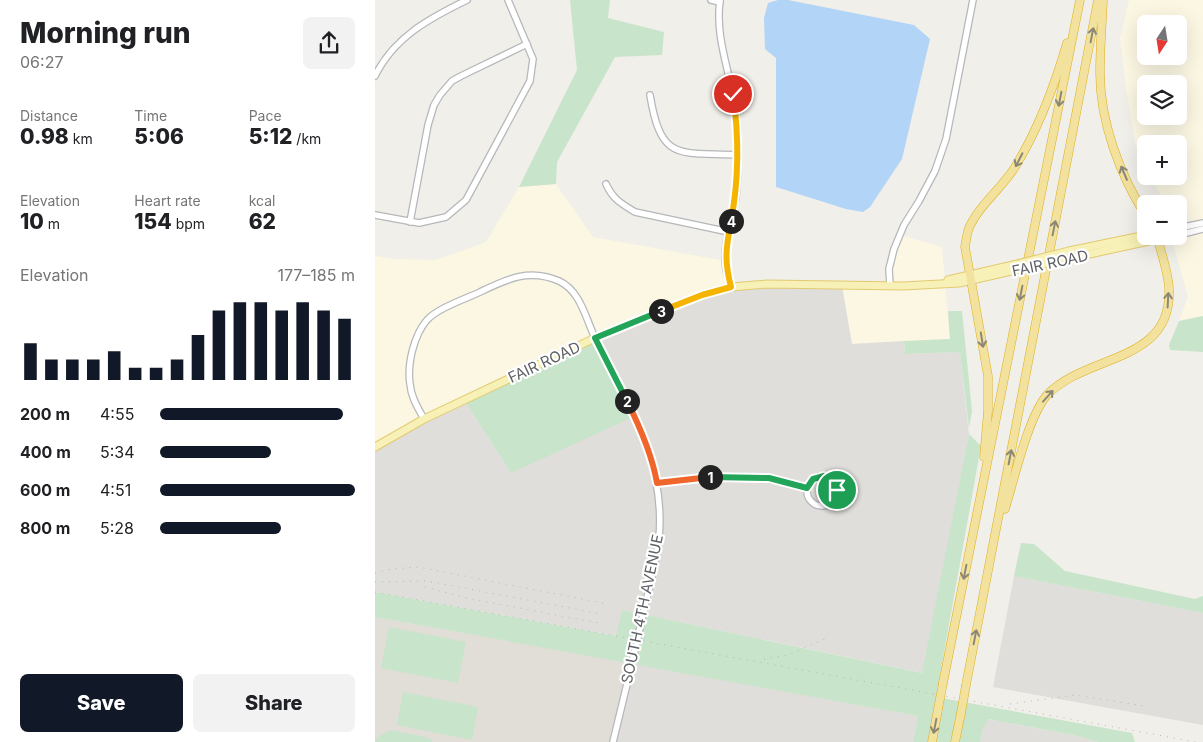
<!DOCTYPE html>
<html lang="en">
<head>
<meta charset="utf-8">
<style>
	body { margin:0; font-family:Inter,sans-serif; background:#f2f2f2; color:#202124; height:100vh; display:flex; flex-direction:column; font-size:19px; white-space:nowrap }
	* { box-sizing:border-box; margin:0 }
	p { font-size:16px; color:#757577 }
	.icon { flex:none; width:28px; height:28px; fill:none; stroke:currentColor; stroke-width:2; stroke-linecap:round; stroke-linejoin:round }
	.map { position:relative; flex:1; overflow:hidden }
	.sheet { display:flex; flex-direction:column; background:#fff; width:375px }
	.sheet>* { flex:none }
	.needle { width:32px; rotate:192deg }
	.fabs { position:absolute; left:762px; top:15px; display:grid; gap:10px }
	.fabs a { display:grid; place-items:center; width:50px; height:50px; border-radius:8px; background:#fff; box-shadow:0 5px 20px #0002; font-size:25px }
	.pin { position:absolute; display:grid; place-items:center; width:42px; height:42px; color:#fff; margin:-21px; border:2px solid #fff; border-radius:50%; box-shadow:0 1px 5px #0007 }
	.km { position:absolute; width:25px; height:25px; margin:-12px; border-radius:50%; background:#222; color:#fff; font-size:14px; line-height:25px; text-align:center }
	.round { display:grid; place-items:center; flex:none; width:52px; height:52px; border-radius:8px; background:#f2f2f2 }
	.overview { display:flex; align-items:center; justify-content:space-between; height:85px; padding:0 20px }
	h1 { font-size:28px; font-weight:800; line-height:38px }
	.metrics { display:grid; grid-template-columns:repeat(3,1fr); gap:8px; height:85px; padding:5px 20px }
	.metrics div { display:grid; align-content:center }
	.metrics b { font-size:21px; font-weight:800 }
	.metrics small { font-size:14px; font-weight:400 }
	.metrics p { font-size:14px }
	.chart { height:140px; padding:10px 20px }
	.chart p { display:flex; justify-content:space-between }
	.chart svg { width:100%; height:90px; margin-top:5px; stroke:#111827; stroke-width:6 }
	.cta { display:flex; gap:10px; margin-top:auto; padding:10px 20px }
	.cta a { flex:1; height:58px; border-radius:8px; background:#111827; color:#fff; font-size:20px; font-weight:800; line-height:58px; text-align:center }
	.cta a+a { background:#f2f2f2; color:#202124 }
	ul { padding:0 20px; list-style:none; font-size:16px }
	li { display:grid; grid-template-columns:80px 60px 1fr; align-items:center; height:38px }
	li i { height:12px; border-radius:6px; background:#111827 }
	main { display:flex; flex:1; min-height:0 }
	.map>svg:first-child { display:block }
</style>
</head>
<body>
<main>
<section class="sheet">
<div class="overview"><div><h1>Morning run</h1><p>06:27</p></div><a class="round"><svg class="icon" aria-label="share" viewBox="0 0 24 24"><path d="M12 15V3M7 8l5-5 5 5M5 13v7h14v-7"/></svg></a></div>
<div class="metrics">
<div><p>Distance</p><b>0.98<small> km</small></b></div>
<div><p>Time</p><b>5:06</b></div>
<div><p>Pace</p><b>5:12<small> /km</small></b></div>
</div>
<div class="metrics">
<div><p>Elevation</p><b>10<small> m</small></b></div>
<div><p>Heart rate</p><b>154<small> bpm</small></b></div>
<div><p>kcal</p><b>62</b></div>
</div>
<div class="chart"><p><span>Elevation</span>177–185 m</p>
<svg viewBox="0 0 160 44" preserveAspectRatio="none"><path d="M5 44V26M15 44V34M25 44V34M35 44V34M45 44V30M55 44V38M65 44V38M75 44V34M85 44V22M95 44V10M105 44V6M115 44V6M125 44V10M135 44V6M145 44V10M155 44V14"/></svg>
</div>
<ul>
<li><b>200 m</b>4:55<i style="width:94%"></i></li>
<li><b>400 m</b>5:34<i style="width:57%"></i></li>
<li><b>600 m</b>4:51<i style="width:100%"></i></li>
<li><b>800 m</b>5:28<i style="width:62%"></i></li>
</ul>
<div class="cta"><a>Save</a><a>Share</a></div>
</section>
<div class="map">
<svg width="828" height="742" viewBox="0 0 828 742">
	<rect width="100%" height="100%" fill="#f0efe9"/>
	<g fill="#fbf7e3" fill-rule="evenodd">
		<path d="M 754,0 L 828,0 L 828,316 L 804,321 L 813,297 L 796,236 L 804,236 L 804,204 L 790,204 L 776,176 L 804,176 L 804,144 L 771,144 L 771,165 L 760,143 L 751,88 L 745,39 ZM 771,24 L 804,24 L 804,56 L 771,56 ZM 771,84 L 804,84 L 804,116 L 771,116 Z"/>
		<path d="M 181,184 L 218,237 L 351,261 L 356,287 L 220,338 L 0,447 L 0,256 L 18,259 L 61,260 L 111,242 L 144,187 Z"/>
		<path d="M 525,235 L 567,247 L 575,339 L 476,344 L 467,286 L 515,286 L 514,269 Z"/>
	</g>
	<g fill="#dfdeda">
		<path d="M 467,286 L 477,344 L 529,341 L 530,354 L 585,352 L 594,434 L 548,673 L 247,610 L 242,636 L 0,592 L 0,447 L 89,400 L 136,473 L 220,338 L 356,287 Z"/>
		<path d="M 639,576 L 828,613 L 828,725 L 618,687 Z"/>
		<path d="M 257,663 L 543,716 L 538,742 L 238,742 Z"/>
		<path d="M 612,719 L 703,736 L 723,742 L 605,742 L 608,728 Z"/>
	</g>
	<path fill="#e0ded7" d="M 0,617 L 257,663 L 238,742 L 0,742 Z"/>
	<g fill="#c8e4ca">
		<path d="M 195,0 L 235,0 L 233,18 L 289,32 L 287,55 L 240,57 L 182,162 L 181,184 L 144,187 L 202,70 Z"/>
		<path d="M 573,311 L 587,311 L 597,411 L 594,428 L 585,352 L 530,354 L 529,341 L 575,339 Z"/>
		<path d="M 828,316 L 828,352 L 795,350 L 794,345 L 804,321 Z"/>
		<path d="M 220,338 L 260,416 L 136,473 L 89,400 Z"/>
		<path d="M 594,434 L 606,446 L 561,697 L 757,733 L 760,742 L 723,742 L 703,736 L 613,719 L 608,728 L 605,742 L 538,742 L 543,716 L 0,617 L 0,592 L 241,636 L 247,610 L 547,673 Z"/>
		<path d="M 646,543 L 659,544 L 690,571 L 820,599 L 828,596 L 828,613 L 639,576 Z"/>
		<path d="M 14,627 L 91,642 L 83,683 L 6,668 Z"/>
		<path d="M 28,692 L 103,707 L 97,740 L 22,725 Z"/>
		<path d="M 15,730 L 54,738 L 58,742 L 0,742 L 0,739 Z"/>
	</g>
	<path fill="#b2d4f6" d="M 403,0 L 413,0 L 539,25 L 555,39 L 527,159 L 495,207 L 488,212 L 471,209 L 401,187 L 401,58 L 390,49 L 389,18 L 393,3 Z"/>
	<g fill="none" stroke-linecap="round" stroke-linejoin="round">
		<defs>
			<g id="minor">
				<path d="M 336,0 L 345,2"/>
				<path d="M 345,0 C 339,43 360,82 362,124 C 363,144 363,177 361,197 C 357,220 347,245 351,269 C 352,275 354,281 356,287"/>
				<path d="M 0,76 C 19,37 55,18 92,0"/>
				<path d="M 275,95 C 286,162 303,152 362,155"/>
				<path d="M 231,184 C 238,199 245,203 260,212 L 354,232"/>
				<path d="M 0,215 L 44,223 L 71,217 L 91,200 L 155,81 L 158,59 L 133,0"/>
				<path d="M 35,222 L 53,125 L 59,105 L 65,95 L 77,81 L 86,76 L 152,44"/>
				<path d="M 804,228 L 828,223"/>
				<path d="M 804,235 L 828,229"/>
				<path d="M 783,239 L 797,236"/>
				<path d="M 515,286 L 514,269 L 519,249 L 529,225 L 544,201 L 560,171 L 571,139 L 598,0"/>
				<path d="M 49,419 C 43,408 36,397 35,384 C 32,364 39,335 52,320 C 63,308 90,299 105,292 C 132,279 154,268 184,281 C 206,291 211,320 221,340 C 253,404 291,463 284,538 C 281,567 272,595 266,623"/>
				<circle cx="447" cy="491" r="15"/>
				<path d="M 282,483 C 333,477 383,471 432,488"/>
				<path d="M 238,742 L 259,655"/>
			</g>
			<g id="major">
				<path d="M 694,251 L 771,235"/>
				<path d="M 692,259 L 783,239"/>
				<path d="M 573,280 L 638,265"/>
				<path d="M 0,447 L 49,419 L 220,338 L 327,295 L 356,287 L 392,284 L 528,286 L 584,283 L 636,271"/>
			</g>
			<g id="highway">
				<path d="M 728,0 C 727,24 725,48 725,73 C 725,122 745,175 771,216"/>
				<path d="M 609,457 L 613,411 L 613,376 L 590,247 C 591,241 592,233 594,228 C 604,205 627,188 640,167 C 663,130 680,84 692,43"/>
				<path d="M 630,509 C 639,480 653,417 672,395 C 712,353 798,364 794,288 C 793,271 786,253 782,236"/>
				<path d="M 568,683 L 705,0"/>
				<path d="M 591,685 L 723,0"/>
				<path d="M 557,742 L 563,709"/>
				<path d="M 580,742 L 586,713"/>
			</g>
		</defs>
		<use href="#minor" stroke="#b5b7bb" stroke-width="8"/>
		<use href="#major" stroke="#e3ca6f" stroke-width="9"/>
		<use href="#highway" stroke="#deae1a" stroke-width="9"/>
		<use href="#minor" stroke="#fff" stroke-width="5.5"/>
		<use href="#major" stroke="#f7f0b7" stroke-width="7"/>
		<use href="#highway" stroke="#f2e29e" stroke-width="8"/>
		<g stroke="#b6b6b7" stroke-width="1" stroke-dasharray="1 6" stroke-linecap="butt">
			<path d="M 0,573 L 16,569 L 43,567 L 228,603"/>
			<path d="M 0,582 L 49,581 L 63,583 L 226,614"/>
			<path d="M 50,587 L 91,598 L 224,623"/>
			<path d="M 0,592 L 821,742"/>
			<path d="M 389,659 L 413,655 L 452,638"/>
			<path d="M 635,704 L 700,695 L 769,706"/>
		</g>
		<defs>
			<path id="minor-bridge" d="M 259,655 L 266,623"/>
			<g id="major-bridge">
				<path d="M 638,265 L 694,251"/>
				<path d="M 636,271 L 692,259"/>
			</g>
			<g id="highway-bridge">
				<path d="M 563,709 L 568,683"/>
				<path d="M 586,713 L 591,685"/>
			</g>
		</defs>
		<use href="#minor-bridge" stroke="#b5b7bb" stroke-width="8" stroke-linecap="butt"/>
		<use href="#major-bridge" stroke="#e3ca6f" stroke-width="9" stroke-linecap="butt"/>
		<use href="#highway-bridge" stroke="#deae1a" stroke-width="9" stroke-linecap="butt"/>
		<use href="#minor-bridge" stroke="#fff" stroke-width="5.5"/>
		<use href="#major-bridge" stroke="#f7f0b7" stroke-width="7"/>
		<use href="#highway-bridge" stroke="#f2e29e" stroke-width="8"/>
	</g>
	<defs><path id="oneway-shaft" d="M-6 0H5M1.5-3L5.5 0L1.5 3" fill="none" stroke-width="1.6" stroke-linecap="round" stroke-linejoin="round" transform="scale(1.25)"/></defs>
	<g stroke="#8c8878">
		<use href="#oneway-shaft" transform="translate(717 35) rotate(-79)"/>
		<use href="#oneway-shaft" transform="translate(685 99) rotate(101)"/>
		<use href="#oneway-shaft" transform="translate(644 160) rotate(117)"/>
		<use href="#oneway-shaft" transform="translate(749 173) rotate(-113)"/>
		<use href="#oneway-shaft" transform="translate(679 228) rotate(-79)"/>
		<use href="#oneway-shaft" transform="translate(646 293) rotate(101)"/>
		<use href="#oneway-shaft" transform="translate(793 300) rotate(-87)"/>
		<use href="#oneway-shaft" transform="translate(607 340) rotate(81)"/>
		<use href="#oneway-shaft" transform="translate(673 396) rotate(-48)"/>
		<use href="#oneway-shaft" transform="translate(635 457) rotate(-79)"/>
		<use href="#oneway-shaft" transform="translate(590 572) rotate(101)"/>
		<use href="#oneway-shaft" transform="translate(600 637) rotate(-79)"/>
		<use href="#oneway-shaft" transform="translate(560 726) rotate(101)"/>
	</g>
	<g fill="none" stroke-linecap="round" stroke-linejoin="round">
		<defs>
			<path id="split-1" d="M 335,477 L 394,478 L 432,488 L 438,479 L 449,476 L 458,481 L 462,490"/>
			<path id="split-2" d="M 252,401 C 265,427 277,454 282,483 L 335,477"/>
			<path id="split-3" d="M 252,401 L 220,338 L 286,311"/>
			<path id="split-4" d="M 286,311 L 327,295 L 356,287 C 349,260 351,248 356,221"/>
			<path id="split-5" d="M 356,221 C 364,179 364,136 358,94"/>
		</defs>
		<use href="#split-1" stroke="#fff" stroke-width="10"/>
		<use href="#split-2" stroke="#fff" stroke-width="10"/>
		<use href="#split-3" stroke="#fff" stroke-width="10"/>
		<use href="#split-4" stroke="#fff" stroke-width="10"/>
		<use href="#split-5" stroke="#fff" stroke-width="10"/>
		<use href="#split-1" stroke="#22a559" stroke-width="6"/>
		<use href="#split-2" stroke="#f0652b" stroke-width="6"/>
		<use href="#split-3" stroke="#22a559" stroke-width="6"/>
		<use href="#split-4" stroke="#f5b400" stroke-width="6"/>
		<use href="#split-5" stroke="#f5b400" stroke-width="6"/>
	</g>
	<g text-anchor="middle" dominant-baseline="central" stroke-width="4.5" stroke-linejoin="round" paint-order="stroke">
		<g font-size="15" fill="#606267" stroke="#fff">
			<text transform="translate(675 263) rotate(-12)">FAIR ROAD</text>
			<text transform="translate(169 362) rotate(-25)">FAIR ROAD</text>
			<text transform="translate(267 609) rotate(-78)">SOUTH 4TH AVENUE</text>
		</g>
	</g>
</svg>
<div class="fabs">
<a><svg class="needle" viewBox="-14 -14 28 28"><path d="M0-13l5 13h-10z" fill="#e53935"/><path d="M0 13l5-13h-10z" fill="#757577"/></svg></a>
<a><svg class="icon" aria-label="layers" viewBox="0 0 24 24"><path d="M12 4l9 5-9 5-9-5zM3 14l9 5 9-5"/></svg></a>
<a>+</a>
<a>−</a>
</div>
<div class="pin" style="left:462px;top:490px;background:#1e9e55"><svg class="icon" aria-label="arrive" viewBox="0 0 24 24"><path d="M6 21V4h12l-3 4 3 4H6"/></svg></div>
<div class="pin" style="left:358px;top:94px;background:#d93025"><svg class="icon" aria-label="check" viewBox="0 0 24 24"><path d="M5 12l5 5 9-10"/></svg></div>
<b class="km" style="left:335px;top:477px">1</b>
<b class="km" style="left:252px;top:401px">2</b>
<b class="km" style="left:286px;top:311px">3</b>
<b class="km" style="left:356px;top:221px">4</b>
</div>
</main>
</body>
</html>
